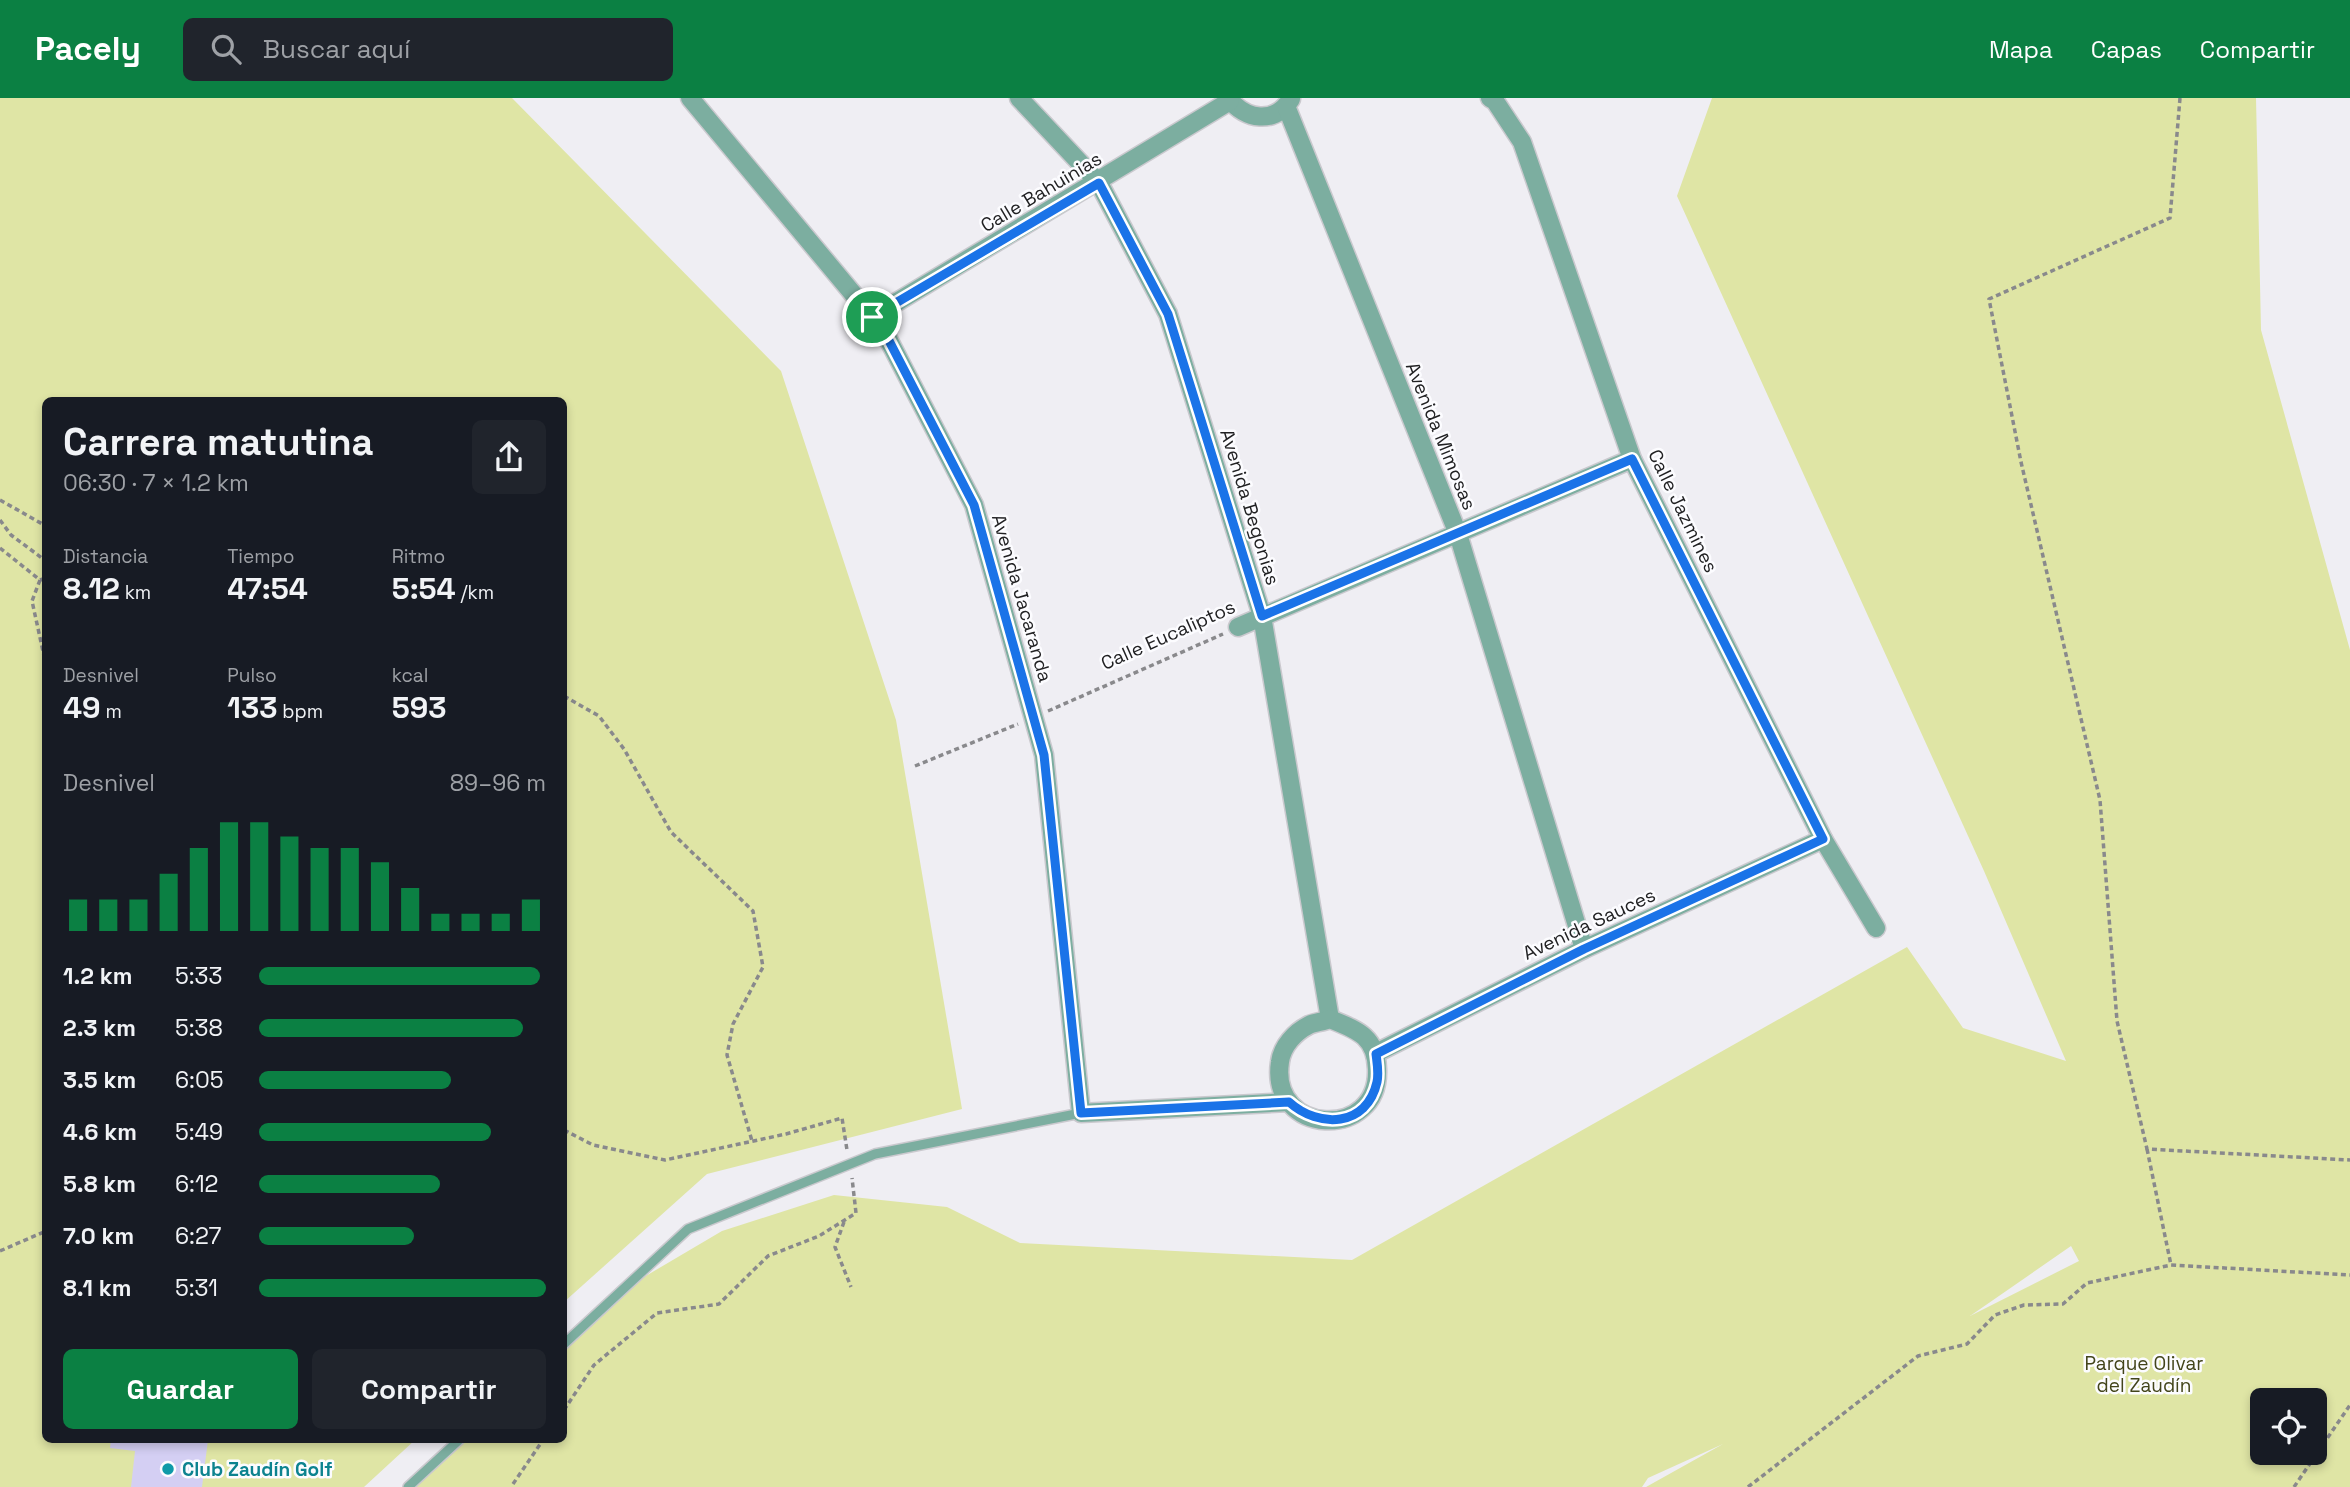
<!DOCTYPE html>
<html lang="es">
<head>
<meta charset="utf-8">
<style>
	body { margin:0; font-family:"Space Grotesk",sans-serif; background:#20242c; color:#f1f3f6; height:100vh; display:flex; flex-direction:column; font-size:26px; white-space:nowrap }
	* { box-sizing:border-box; margin:0 }
	p { font-size:23px; color:#9ea1a6 }
	.icon { flex:none; width:38px; height:38px; fill:none; stroke:currentColor; stroke-width:2; stroke-linecap:round; stroke-linejoin:round }
	.map { position:relative; flex:1; overflow:hidden }
	.side { position:absolute; left:42px; top:299px; width:525px; height:1046px; display:flex; flex-direction:column; background:#171b24; border-radius:10px; box-shadow:0 4px 10px #0003 }
	.side>* { flex:none }
	.buttons { position:absolute; left:2250px; top:1290px; display:grid; gap:14px }
	.buttons a { display:grid; place-items:center; width:77px; height:77px; border-radius:10px; background:#171b24; box-shadow:0 4px 10px #0003; font-size:35px }
	.pin { position:absolute; display:grid; place-items:center; width:60px; height:60px; color:#fff; margin:-30px; border:4px solid #fff; border-radius:50%; box-shadow:0 2px 7px #0007 }
	.round { display:grid; place-items:center; flex:none; width:74px; height:74px; border-radius:10px; background:#20242c }
	.overview { display:flex; align-items:center; justify-content:space-between; height:119px; padding:0 21px }
	h1 { font-size:38px; font-weight:700; line-height:52px }
	.stats { display:grid; grid-template-columns:repeat(3,1fr); gap:10px; height:119px; padding:7px 21px }
	.stats div { display:grid; align-content:center }
	.stats b { font-size:30px; font-weight:700 }
	.stats small { font-size:19px; font-weight:400 }
	.stats p { font-size:19px }
	.chart { height:196px; padding:14px 21px }
	.chart p { display:flex; justify-content:space-between }
	.chart svg { width:100%; height:126px; margin-top:7px; stroke:#0b8043; stroke-width:6 }
	.primary-button { display:flex; gap:14px; margin-top:auto; padding:14px 21px }
	.primary-button a { flex:1; height:80px; border-radius:10px; background:#0b8043; color:#fff; font-size:28px; font-weight:700; line-height:80px; text-align:center }
	.primary-button a+a { background:#20242c; color:#f1f3f6 }
	ul { padding:0 21px; list-style:none; font-size:23px }
	li { display:grid; grid-template-columns:112px 84px 1fr; align-items:center; height:52px }
	li i { height:18px; border-radius:9px; background:#0b8043 }
	header { display:flex; align-items:center; gap:42px; box-sizing:border-box; height:98px; padding:0 35px; background:#0b8043; color:#fff }
	header strong { font-size:33px }
	nav { display:flex; gap:38px; margin-inline-start:auto; font-size:24px }
	.search { width:490px; height:63px; background:#20242c; display:flex; align-items:center; gap:18px; box-sizing:border-box; padding:0 24px; border-radius:10px; color:#9ea1a6; font-size:26px }
	.map>svg:first-child { display:block }
</style>
</head>
<body>
<header>
<strong>Pacely</strong>
<div class="search"><svg class="icon" aria-label="search" viewBox="0 0 24 24"><circle cx="10" cy="10" r="6"/><path d="M15 15l6 6"/></svg>Buscar aquí</div>
<nav><a>Mapa</a><a>Capas</a><a>Compartir</a></nav>
</header>
<div class="map">
<svg width="2350" height="1389" viewBox="0 0 2350 1389">
	<rect width="100%" height="100%" fill="#efeef3"/>
	<g fill="#dfe5a5" fill-rule="evenodd">
		<path d="M 0,0 L 512,0 L 781,273 L 896,622 L 962,1011 L 707,1076 L 564,1204 L 564,303 L 46,303 L 46,1342 L 415,1342 L 364,1389 L 0,1389 Z"/>
		<path d="M 1712,0 L 2256,0 L 2261,232 L 2350,552 L 2350,1389 L 1646,1389 L 1723,1346 L 1648,1380 L 1642,1389 L 415,1389 L 466,1342 L 564,1342 L 564,1253 L 644,1179 L 722,1133 L 834,1097 L 947,1109 L 1020,1145 L 1352,1162 L 1907,849 L 1963,930 L 2066,963 L 1984,773 L 1677,98 ZM 2071,1148 L 2079,1163 L 1970,1218 ZM 2263,1302 L 2315,1302 L 2315,1354 L 2263,1354 Z"/>
	</g>
	<path fill="#d4cff3" d="M 111,1342 L 208,1342 L 202,1389 L 131,1389 L 135,1353 L 110,1350 Z"/>
	<g fill="none" stroke-linecap="round" stroke-linejoin="round">
		<defs>
			<g id="lane">
				<path d="M 564,1246 L 688,1131 L 875,1056 L 1081,1015"/>
				<path d="M 408,1389 L 459,1342"/>
			</g>
			<g id="street">
				<path d="M 690,0 L 884,233 L 974,407 L 1044,657 L 1081,1015 L 1289,1004"/>
				<path d="M 1019,0 L 1099,85 L 1168,216 L 1262,518 L 1330,921"/>
				<path d="M 1228,0 C 1246,22 1274,27 1291,1"/>
				<path d="M 1490,0 L 1495,3 L 1522,44 L 1632,361 L 1823,741 L 1876,830"/>
				<path d="M 1286,8 L 1458,436 L 1584,851"/>
				<path d="M 872,219 L 1230,3"/>
				<path d="M 1238,529 L 1632,361"/>
				<path d="M 1330,921 C 1357,932 1376,938 1377,971 C 1380,1043 1269,1038 1280,964 C 1282,948 1295,934 1309,927 C 1315,924 1323,924 1330,921 Z"/>
				<path d="M 1376,955 L 1584,851 L 1823,741"/>
			</g>
		</defs>
		<use href="#lane" stroke="#cac9ce" stroke-width="12"/>
		<use href="#street" stroke="#cac9ce" stroke-width="21"/>
		<g stroke="#89898c" stroke-width="3.5" stroke-dasharray="5 3.5" stroke-linecap="butt">
			<path d="M 2180,0 L 2170,120 L 1989,201 L 2021,364 L 2100,702 L 2117,923 L 2147,1051 L 2350,1062"/>
			<path d="M 0,402 L 46,428"/>
			<path d="M 0,422 L 11,437 L 46,463"/>
			<path d="M 0,450 L 40,482 L 46,480"/>
			<path d="M 40,482 L 32,503 L 46,567"/>
			<path d="M 564,598 L 599,618 L 624,651 L 671,734 L 753,813 L 763,869 L 733,926 L 727,957 L 752,1043"/>
			<path d="M 1048,613 L 1223,536"/>
			<path d="M 915,668 L 1018,626"/>
			<path d="M 564,1032 L 593,1047 L 665,1062 L 786,1036 L 842,1020 L 847,1052"/>
			<path d="M 2147,1051 L 2171,1167"/>
			<path d="M 844,1124 L 835,1149 L 851,1189"/>
			<path d="M 0,1153 L 46,1133"/>
			<path d="M 564,1312 L 594,1267 L 657,1215 L 719,1206 L 768,1158 L 819,1138 L 856,1115 L 852,1080"/>
			<path d="M 513,1386 L 543,1342"/>
			<path d="M 1748,1389 L 1918,1258 L 1967,1246 L 1995,1217 L 2024,1207 L 2063,1206 L 2087,1185 L 2171,1167 L 2350,1177"/>
			<path d="M 2294,1389 L 2350,1307"/>
		</g>
		<use href="#lane" stroke="#7caea0" stroke-width="9"/>
		<use href="#street" stroke="#7caea0" stroke-width="18"/>
	</g>
	<g fill="none" stroke-linecap="round" stroke-linejoin="round">
		<defs>
			<path id="route" d="M 1099,85 L 1168,216 L 1262,518 L 1632,361 L 1823,741 L 1584,851 L 1376,956 C 1377,964 1379,975 1377,984 C 1367,1029 1319,1031 1289,1004 L 1081,1015 L 1044,657 L 974,407 L 884,233 L 872,219 Z"/>
		</defs>
		<use href="#route" stroke="#fff" stroke-width="14"/>
		<use href="#route" stroke="#1a73e8" stroke-width="9"/>
	</g>
	<circle fill="#0f9aa8" stroke="#fcfcff" stroke-width="2.5" cx="168" cy="1371" r="7"/>
	<g text-anchor="middle" dominant-baseline="central" stroke-width="5" stroke-linejoin="round" paint-order="stroke">
		<g font-size="19" fill="#212123" stroke="#fcfcff">
			<text transform="translate(1041 94) rotate(-31)">Calle Bahuinias</text>
			<text transform="translate(1441 338) rotate(68)">Avenida Mimosas</text>
			<text transform="translate(1250 409) rotate(73)">Avenida Begonias</text>
			<text transform="translate(1683 413) rotate(64)">Calle Jazmines</text>
			<text transform="translate(1022 500) rotate(74)">Avenida Jacaranda</text>
			<text transform="translate(1168 537) rotate(-24)">Calle Eucaliptos</text>
			<text transform="translate(1589 826) rotate(-25)">Avenida Sauces</text>
		</g>
		<g font-size="19" fill="#43451b" stroke="#fcfcff">
			<text x="2144" y="1265">Parque Olivar<tspan x="2144" dy="22">del Zaudín</tspan></text>
		</g>
		<g font-size="19" font-weight="bold" fill="#0d838f" stroke="#fcfcff" text-anchor="start">
			<text x="182" y="1371">Club Zaudín Golf</text>
		</g>
	</g>
</svg>
<div class="buttons">
<a><svg class="icon" aria-label="locate" viewBox="0 0 24 24"><circle cx="12" cy="12" r="6"/><path d="M12 2v4M12 18v4M2 12h4M18 12h4"/></svg></a>
</div>
<div class="pin" style="left:872px;top:219px;background:#1e9e55"><svg class="icon" aria-label="arrive" viewBox="0 0 24 24"><path d="M6 21V4h12l-3 4 3 4H6"/></svg></div>
<section class="side">
<div class="overview"><div><h1>Carrera matutina</h1><p>06:30 · 7 × 1.2 km</p></div><a class="round"><svg class="icon" aria-label="share" viewBox="0 0 24 24"><path d="M12 15V3M7 8l5-5 5 5M5 13v7h14v-7"/></svg></a></div>
<div class="stats">
<div><p>Distancia</p><b>8.12<small> km</small></b></div>
<div><p>Tiempo</p><b>47:54</b></div>
<div><p>Ritmo</p><b>5:54<small> /km</small></b></div>
</div>
<div class="stats">
<div><p>Desnivel</p><b>49<small> m</small></b></div>
<div><p>Pulso</p><b>133<small> bpm</small></b></div>
<div><p>kcal</p><b>593</b></div>
</div>
<div class="chart"><p><span>Desnivel</span>89–96 m</p>
<svg viewBox="0 0 160 44" preserveAspectRatio="none"><path d="M5 44V33M15 44V33M25 44V33M35 44V24M45 44V15M55 44V6M65 44V6M75 44V11M85 44V15M95 44V15M105 44V20M115 44V29M125 44V38M135 44V38M145 44V38M155 44V33"/></svg>
</div>
<ul>
<li><b>1.2 km</b>5:33<i style="width:98%"></i></li>
<li><b>2.3 km</b>5:38<i style="width:92%"></i></li>
<li><b>3.5 km</b>6:05<i style="width:67%"></i></li>
<li><b>4.6 km</b>5:49<i style="width:81%"></i></li>
<li><b>5.8 km</b>6:12<i style="width:63%"></i></li>
<li><b>7.0 km</b>6:27<i style="width:54%"></i></li>
<li><b>8.1 km</b>5:31<i style="width:100%"></i></li>
</ul>
<div class="primary-button"><a>Guardar</a><a>Compartir</a></div>
</section>
</div>
</body>
</html>
